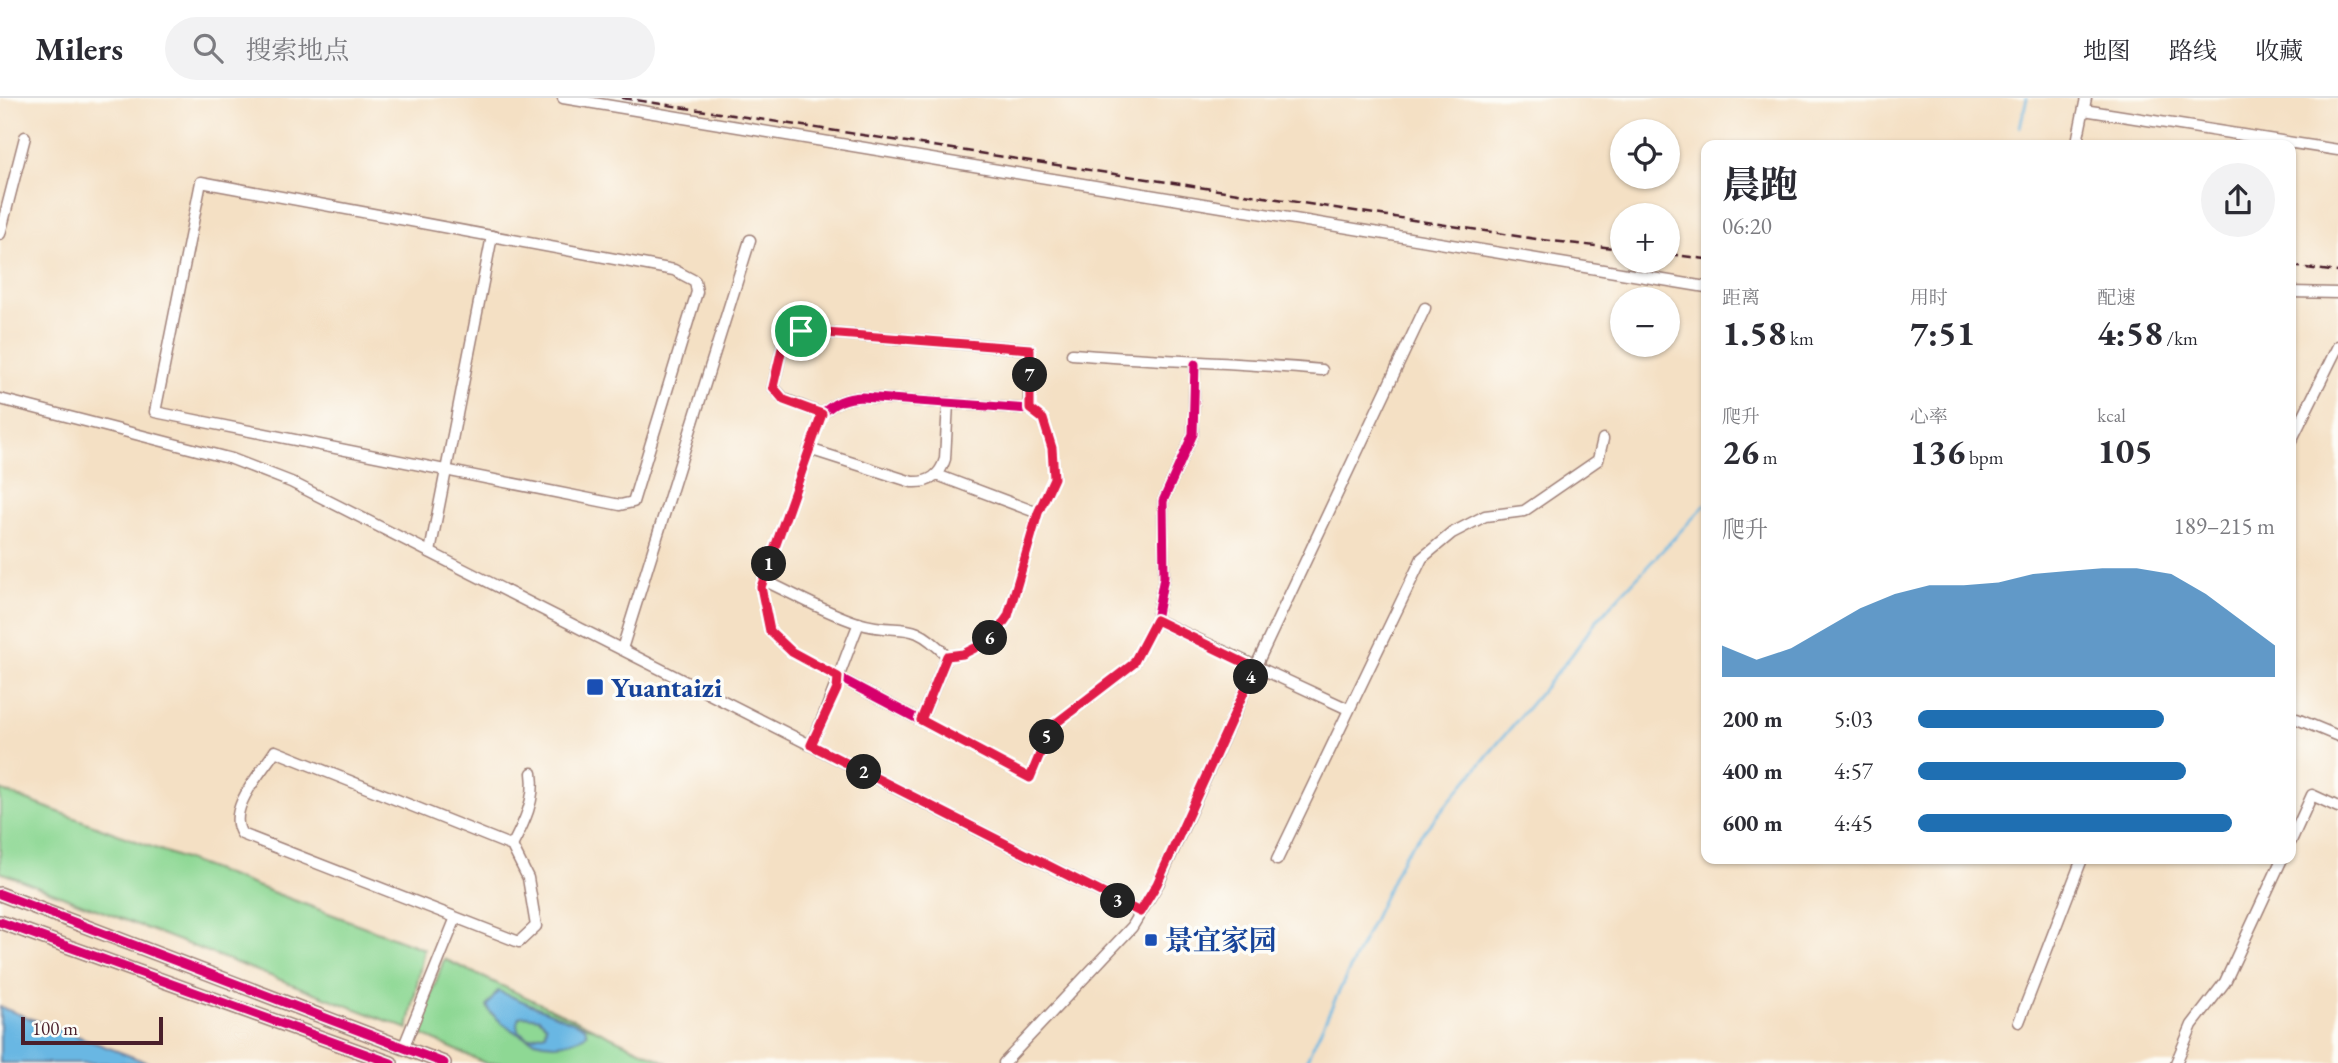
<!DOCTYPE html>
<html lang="zh">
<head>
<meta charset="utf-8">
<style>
	body { margin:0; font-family:"EB Garamond","Noto Serif SC",serif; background:#f2f2f3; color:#2b2b33; height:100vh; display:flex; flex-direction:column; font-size:26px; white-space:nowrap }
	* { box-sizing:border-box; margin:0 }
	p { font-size:23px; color:#7c7c81 }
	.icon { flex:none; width:38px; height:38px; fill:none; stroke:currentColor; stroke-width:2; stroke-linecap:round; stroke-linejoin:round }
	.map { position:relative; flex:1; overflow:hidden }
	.panel { position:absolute; left:1701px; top:42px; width:595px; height:724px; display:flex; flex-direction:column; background:#fff; border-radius:14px; box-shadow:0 2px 5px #0004 }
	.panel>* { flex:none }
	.fabs { position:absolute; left:1610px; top:21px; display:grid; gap:14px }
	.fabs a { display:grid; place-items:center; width:70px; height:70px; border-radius:50%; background:#fff; box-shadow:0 2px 5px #0004; font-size:35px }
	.scale { position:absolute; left:21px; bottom:18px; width:142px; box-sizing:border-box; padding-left:7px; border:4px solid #4a1f2b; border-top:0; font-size:19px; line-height:24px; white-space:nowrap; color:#4a1f2b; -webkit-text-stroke:5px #fdfcf7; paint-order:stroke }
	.pin { position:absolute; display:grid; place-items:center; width:60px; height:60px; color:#fff; margin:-30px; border:4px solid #fff; border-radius:50%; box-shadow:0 2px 7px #0007 }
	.km { position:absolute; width:35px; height:35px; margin:-18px; border-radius:50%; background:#222; color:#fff; font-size:19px; line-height:35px; text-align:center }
	.round { display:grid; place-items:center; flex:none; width:74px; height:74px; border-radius:37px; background:#f2f2f3 }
	.head { display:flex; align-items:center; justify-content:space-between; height:119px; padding:0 21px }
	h1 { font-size:38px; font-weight:700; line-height:52px }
	.stats { display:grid; grid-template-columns:repeat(3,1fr); gap:10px; height:119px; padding:7px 21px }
	.stats div { display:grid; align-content:center }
	.stats b { font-size:35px; font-weight:700 }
	.stats small { font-size:19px; font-weight:400 }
	.stats p { font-size:19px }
	.chart { height:196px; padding:14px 21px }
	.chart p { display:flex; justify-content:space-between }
	.chart svg { width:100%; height:126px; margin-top:7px; fill:#1f6fb2; opacity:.7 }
	ul { padding:0 21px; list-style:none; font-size:23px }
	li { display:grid; grid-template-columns:112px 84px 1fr; align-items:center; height:52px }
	li i { height:18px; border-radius:9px; background:#1f6fb2 }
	header { display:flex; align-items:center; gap:42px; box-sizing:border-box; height:98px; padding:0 35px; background:#fff; border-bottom:2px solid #e1e1e2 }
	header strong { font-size:33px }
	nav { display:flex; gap:38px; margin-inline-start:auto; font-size:24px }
	.search { width:490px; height:63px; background:#f2f2f3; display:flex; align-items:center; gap:18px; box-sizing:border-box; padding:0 24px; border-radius:38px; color:#7c7c81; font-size:26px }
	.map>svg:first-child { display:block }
</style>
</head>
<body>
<header>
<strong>Milers</strong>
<div class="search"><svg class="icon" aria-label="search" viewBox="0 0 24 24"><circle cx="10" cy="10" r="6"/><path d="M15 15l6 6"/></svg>搜索地点</div>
<nav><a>地图</a><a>路线</a><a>收藏</a></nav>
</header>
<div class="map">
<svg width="2338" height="965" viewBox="0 0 2338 965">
	<rect width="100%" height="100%" fill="#fdfcf7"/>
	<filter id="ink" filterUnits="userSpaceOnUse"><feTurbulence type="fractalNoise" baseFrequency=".0143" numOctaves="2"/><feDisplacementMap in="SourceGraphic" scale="14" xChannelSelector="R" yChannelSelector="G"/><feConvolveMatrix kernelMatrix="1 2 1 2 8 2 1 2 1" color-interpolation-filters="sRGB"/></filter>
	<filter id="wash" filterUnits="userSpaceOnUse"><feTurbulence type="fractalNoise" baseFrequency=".00686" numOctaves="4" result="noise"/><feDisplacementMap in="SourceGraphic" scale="28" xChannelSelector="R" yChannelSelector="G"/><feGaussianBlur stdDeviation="1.57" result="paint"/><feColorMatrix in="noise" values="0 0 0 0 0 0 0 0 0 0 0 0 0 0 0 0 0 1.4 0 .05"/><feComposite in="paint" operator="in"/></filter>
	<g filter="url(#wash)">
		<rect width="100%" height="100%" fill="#f4e0c4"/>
		<g fill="#8ed894" stroke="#6c7c60" stroke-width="2">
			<path d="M 0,692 L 424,851 L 408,931 L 0,774 Z"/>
			<path d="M 444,861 L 668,965 L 485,965 L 418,935 Z"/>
		</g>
		<g fill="#69b7e3" stroke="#5a6b87" stroke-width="2" fill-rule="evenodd">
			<path d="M 498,893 L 585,929 L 587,936 C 552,958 516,940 490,914 L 487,908 ZM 525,918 L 539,920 L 546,927 L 545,935 L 529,940 L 518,932 L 517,926 L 519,919 Z"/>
			<path d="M 0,909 L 149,965 L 0,965 Z"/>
		</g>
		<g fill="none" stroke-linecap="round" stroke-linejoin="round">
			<g stroke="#69b7e3" stroke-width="2.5">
				<path d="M 2020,29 L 2027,0"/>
				<path d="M 1305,965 L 1404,757 L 1571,558 L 1596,523 L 1706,406"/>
			</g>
		</g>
	</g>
	<g filter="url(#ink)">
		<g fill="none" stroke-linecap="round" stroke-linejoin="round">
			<defs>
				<g id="minor">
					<path d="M 563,0 L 1706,189"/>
					<path d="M 2084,12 L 2338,52"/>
					<path d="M 2077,44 L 2086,0"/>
					<path d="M 201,84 L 674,172 L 695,183 L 697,194 L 633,404 L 620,407 L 155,314 Z"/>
					<path d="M 0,136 L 25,39"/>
					<path d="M 2291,194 L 2338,195"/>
					<path d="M 1072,256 C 1156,263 1238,264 1322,272"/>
					<path d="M 0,301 L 232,361 L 291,384 L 1140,814"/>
					<path d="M 822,316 L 784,301 L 773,289 L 783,246 L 801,233 L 1029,251 L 1029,311"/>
					<path d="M 2291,343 L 2338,248"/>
					<path d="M 809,351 L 912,384 C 929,385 940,378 945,361 L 948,305"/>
					<path d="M 937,377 L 1038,415"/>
					<path d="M 430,454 L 492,138"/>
					<path d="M 763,482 C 794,496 826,515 858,525 C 903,539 907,517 947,558"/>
					<path d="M 1156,522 L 1348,611"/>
					<path d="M 622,551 L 750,142"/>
					<path d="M 947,558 L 963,556 L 981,547 L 997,534 L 1008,518 L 1038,415 L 1054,380 L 1052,350 L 1043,321 L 1029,311 L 862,299 C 845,300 835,304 822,316 L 761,489 L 770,533 L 791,554 L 1029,680 L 1051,629 L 1133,567 L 1156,522 L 1164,479 L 1163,403 L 1193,336 L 1195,266"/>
					<path d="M 2297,621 L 2338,638"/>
					<path d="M 921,622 L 947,558"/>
					<path d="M 811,647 C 830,606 842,567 859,525"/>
					<path d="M 275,653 L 512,748 L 528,780 L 536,828 L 519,844 L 242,736 C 225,712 262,674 275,653 Z"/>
					<path d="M 2291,743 L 2312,697 L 2338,709"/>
					<path d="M 512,748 C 524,725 536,701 532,675"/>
					<path d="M 1277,762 L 1422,460 L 1452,435 L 1485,418 L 1524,413 L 1598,362 L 1603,341"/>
					<path d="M 2019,924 L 2082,761"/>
					<path d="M 404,948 L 455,822"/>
					<path d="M 1004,965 L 1132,829 L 1158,786 L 1255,570 L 1425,210"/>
					<path d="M 2176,965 L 2192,927 L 2225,884 L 2282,761"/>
				</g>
				<g id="major">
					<path d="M 0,796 L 444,965"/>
					<path d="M 0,824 L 391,965"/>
				</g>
			</defs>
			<use href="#minor" stroke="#9f8078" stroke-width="13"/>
			<use href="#major" stroke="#9f8078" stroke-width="16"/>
			<use href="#minor" stroke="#fff" stroke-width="10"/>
			<use href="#major" stroke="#fcba8e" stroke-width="12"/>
			<g stroke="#4a1f2b" stroke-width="2.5" stroke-dasharray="10 5" stroke-linecap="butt">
				<path d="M 622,0 L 1543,142 L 1622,151"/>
				<path d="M 1668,156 L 1706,161"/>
				<path d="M 2291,168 L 2338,174"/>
			</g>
			<defs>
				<g id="cycleway">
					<path d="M 947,558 L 963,556 L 981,547 L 997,534 L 1008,518 L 1038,415 L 1054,380 L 1052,350 L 1043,321 L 1029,311 L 862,299 C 845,300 835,304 822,316 L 761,489 L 770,533 L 791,554 L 1029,680 L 1051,629 L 1133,567 L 1156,522 L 1164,479 L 1163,403 L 1193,336 L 1195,266"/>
					<path d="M 0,796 L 444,965"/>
					<path d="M 0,824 L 391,965"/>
				</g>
			</defs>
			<use href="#cycleway" stroke="#fdfcf7" stroke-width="13"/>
			<use href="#cycleway" stroke="#d6006c" stroke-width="9"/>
		</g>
	</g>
	<g fill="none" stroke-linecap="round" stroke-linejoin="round" filter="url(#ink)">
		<defs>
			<path id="route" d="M 801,233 L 1030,251 L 1030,311 L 1043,321 L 1052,350 L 1054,380 L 1038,415 L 1008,518 L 997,534 L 981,547 L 963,556 L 947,558 L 921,622 L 1030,680 L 1051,629 L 1133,566 L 1156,522 L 1255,570 L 1157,786 L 1140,814 L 811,647 L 837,591 L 838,579 L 792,554 L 770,533 L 761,489 L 822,316 L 784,302 L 773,289 L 783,246 Z"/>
		</defs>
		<use href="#route" stroke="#fff" stroke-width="14"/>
		<use href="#route" stroke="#e11d48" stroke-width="9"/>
	</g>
	<g fill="#1a4fb4" stroke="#fdfcf7" stroke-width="2.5">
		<rect x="586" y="580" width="18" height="18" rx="3.5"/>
		<rect x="1144" y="835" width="14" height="14" rx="3.5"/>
	</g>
	<g text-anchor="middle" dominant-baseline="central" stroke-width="7" stroke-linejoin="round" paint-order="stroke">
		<g font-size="28" font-weight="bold" fill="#164399" stroke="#fdfcf7" text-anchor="start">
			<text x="611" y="589">Yuantaizi</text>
			<text x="1165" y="842">景宜家园</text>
		</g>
	</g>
</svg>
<div class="fabs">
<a><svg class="icon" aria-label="locate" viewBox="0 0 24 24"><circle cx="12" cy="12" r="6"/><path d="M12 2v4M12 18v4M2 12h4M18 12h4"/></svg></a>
<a>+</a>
<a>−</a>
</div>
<div class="scale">100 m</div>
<div class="pin" style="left:801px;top:233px;background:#1e9e55"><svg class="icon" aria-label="arrive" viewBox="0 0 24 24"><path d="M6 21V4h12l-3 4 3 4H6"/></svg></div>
<b class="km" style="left:769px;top:466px">1</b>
<b class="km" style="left:864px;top:674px">2</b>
<b class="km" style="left:1118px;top:803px">3</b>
<b class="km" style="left:1251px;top:579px">4</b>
<b class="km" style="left:1047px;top:639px">5</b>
<b class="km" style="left:990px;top:540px">6</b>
<b class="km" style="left:1030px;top:277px">7</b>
<section class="panel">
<div class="head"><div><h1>晨跑</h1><p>06:20</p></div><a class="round"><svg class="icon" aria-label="share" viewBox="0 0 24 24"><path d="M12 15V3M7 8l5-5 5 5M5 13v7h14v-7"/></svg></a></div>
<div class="stats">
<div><p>距离</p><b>1.58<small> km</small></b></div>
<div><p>用时</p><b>7:51</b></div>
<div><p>配速</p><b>4:58<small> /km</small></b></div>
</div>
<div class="stats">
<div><p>爬升</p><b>26<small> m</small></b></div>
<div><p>心率</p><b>136<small> bpm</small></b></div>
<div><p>kcal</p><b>105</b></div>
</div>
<div class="chart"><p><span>爬升</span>189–215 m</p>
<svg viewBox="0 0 160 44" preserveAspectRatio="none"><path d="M0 44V33L10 38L20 34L30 27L40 20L50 15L60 12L70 12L80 11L90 8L100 7L110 6L120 6L130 8L140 15L150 24L160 33V44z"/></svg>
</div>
<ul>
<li><b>200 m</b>5:03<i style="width:69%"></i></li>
<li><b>400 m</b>4:57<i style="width:75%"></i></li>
<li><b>600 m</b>4:45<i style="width:88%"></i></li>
</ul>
</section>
</div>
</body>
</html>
